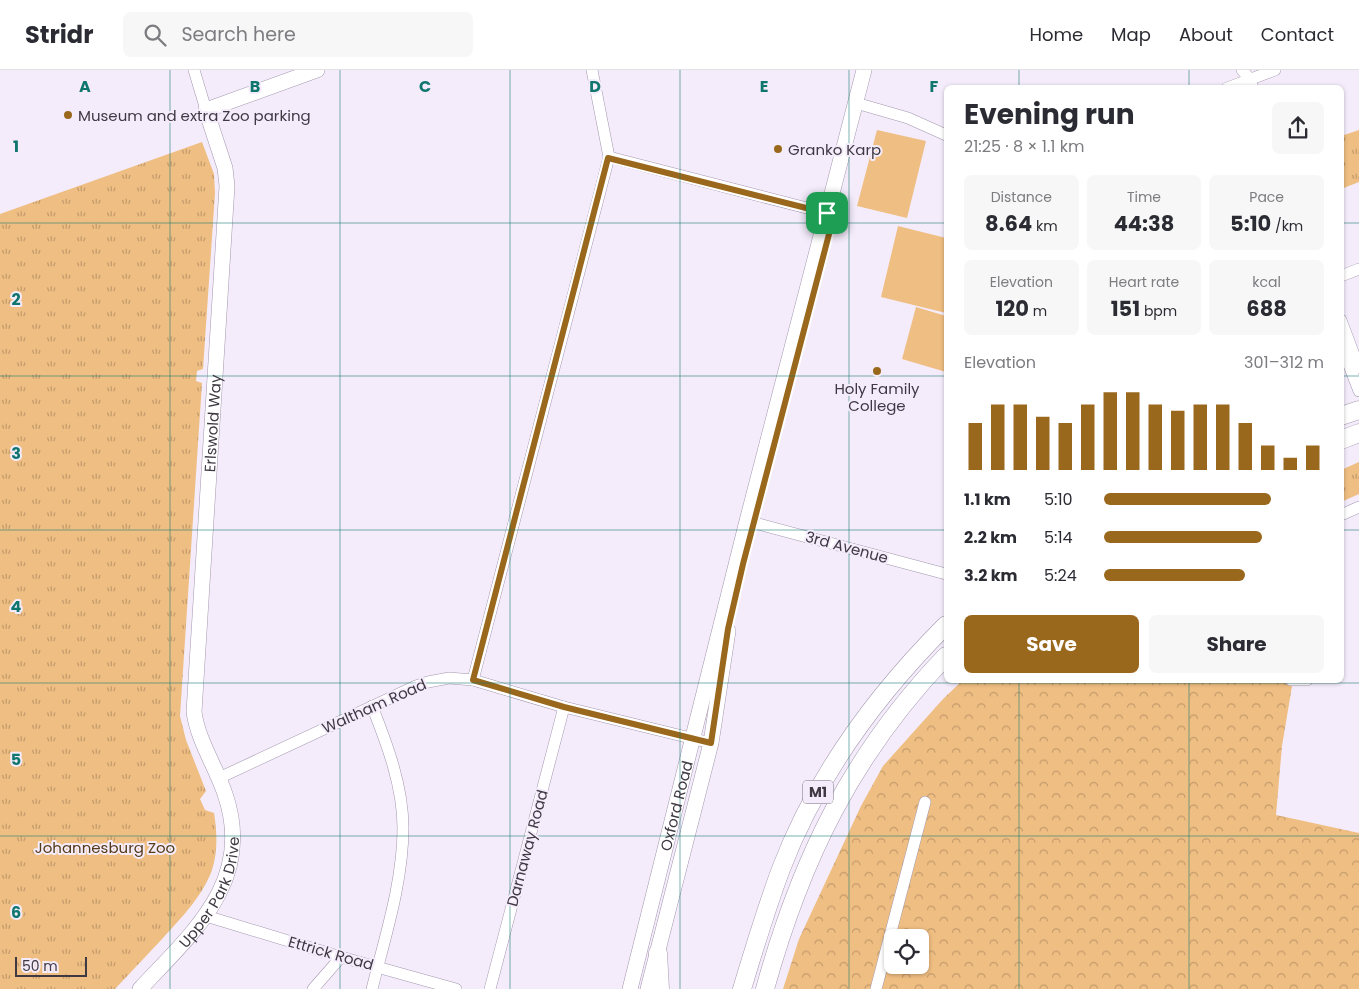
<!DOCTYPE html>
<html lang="en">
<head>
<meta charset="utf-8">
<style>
	body { margin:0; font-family:Poppins,sans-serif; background:#f7f7f7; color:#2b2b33; height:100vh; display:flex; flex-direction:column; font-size:19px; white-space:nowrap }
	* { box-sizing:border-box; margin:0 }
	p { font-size:16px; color:#7c7c81 }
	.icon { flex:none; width:28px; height:28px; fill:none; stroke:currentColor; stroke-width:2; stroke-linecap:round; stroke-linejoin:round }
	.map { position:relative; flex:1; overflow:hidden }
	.drawer { position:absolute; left:944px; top:15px; width:400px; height:598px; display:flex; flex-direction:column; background:#fff; border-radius:8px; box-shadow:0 1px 4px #0004 }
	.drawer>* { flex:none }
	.tools { position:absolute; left:884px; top:859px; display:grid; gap:10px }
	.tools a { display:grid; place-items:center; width:45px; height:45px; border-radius:8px; background:#fff; box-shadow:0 1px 4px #0004; font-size:25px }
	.scale { position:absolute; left:15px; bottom:12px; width:72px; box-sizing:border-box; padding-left:5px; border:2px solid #3f3943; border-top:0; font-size:14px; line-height:18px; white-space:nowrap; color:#3f3943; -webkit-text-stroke:4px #f4ecfb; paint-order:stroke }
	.pin { position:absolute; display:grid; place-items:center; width:42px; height:42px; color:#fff; margin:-21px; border-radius:10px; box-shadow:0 2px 8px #0006 }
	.round { display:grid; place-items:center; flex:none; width:52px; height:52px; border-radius:8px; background:#f7f7f7 }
	.head { display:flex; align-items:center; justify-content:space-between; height:85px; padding:0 20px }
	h1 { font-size:28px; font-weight:700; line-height:38px }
	.stats { display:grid; grid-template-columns:repeat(3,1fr); gap:8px; height:85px; padding:5px 20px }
	.stats div { display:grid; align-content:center; border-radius:8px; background:#f7f7f7; text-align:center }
	.stats b { font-size:21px; font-weight:700 }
	.stats small { font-size:14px; font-weight:400 }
	.stats p { font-size:14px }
	.chart { height:140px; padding:10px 20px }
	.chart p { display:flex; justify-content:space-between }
	.chart svg { width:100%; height:90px; margin-top:5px; stroke:#9a681c; stroke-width:6 }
	.button { display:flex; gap:10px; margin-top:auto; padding:10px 20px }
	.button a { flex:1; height:58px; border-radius:8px; background:#9a681c; color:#fff; font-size:20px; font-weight:700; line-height:58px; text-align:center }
	.button a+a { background:#f7f7f7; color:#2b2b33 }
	ul { padding:0 20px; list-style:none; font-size:16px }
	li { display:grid; grid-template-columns:80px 60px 1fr; align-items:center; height:38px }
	li i { height:12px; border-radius:6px; background:#9a681c }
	header { display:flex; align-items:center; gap:30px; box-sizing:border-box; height:70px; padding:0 25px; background:#fff; border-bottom:1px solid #e1e1e2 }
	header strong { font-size:24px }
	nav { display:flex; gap:28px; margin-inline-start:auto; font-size:18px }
	.search { width:350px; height:45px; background:#f7f7f7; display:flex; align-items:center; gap:12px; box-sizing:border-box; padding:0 18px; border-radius:8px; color:#7c7c81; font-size:19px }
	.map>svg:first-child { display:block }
</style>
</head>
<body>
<header>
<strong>Stridr</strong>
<div class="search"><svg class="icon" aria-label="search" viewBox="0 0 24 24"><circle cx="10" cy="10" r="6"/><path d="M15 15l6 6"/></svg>Search here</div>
<nav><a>Home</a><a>Map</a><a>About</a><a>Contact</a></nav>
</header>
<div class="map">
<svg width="1359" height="919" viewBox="0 0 1359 919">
	<defs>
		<pattern id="forest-crowns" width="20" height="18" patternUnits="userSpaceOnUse" patternTransform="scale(1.25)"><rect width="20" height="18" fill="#efbe82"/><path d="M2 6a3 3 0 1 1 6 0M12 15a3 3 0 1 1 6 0" fill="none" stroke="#c39b6c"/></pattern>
		<pattern id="park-tufts" width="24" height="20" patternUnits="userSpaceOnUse" patternTransform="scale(1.25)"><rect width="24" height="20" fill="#efbe82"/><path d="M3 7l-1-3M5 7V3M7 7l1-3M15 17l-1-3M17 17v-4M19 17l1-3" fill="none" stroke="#c39b6c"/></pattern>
	</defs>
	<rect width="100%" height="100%" fill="#f4ecfb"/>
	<path fill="url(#forest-crowns)" fill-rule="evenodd" d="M 963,610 L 1293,610 L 1282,676 L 1276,745 L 1359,763 L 1359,919 L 783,919 L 799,869 L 861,736 L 883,696 L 943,629 ZM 892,868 L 920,868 L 920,895 L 892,895 Z"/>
	<g fill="url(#park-tufts)">
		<path d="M 1359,60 L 1359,112 L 1341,119 L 1341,66 Z"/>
		<path d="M 202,72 L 214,104 L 215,123 L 203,299 L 197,301 L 196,311 L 202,313 L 180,646 L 186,670 L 206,721 L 200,729 L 205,740 L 214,743 C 217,762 218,781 212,800 C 202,827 182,847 163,868 C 147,885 131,902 115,919 L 0,919 L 0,144 Z"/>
		<path d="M 1359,392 L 1359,424 L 1341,432 L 1341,400 Z"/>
	</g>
	<g fill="#efbe82">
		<path d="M 877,60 L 926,71 L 907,148 L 857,136 Z"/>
		<path d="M 898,156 L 946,168 L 946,243 L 881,227 Z"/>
		<path d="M 916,237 L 946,246 L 946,302 L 902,289 Z"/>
	</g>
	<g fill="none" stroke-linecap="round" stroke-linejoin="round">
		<defs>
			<g id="minor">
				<path d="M 194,0 L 206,40"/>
				<path d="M 1242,0 L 1250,9 L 1253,18"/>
				<path d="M 1227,18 L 1275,0"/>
				<path d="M 856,33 L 908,48 L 946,65"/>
				<path d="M 609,87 L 834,145"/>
				<path d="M 1341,206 L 1359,199"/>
				<path d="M 1341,250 L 1359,298"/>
				<path d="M 1341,274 L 1359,321"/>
				<path d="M 1341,445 L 1359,437"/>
				<path d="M 747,451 L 946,504"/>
				<path d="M 473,610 L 609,87 L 592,0"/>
				<path d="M 1291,610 L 1307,610"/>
				<path d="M 372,636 C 387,674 403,716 403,758 C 403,812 385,867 372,919"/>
				<path d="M 219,708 L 416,616 L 428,612 L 449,608 L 473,610 L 564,637 L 711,673"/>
				<path d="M 206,846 L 341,887 L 456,919"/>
				<path d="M 313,919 L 341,887"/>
				<path d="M 490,919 L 564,637"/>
				<path d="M 876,919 L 925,732"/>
			</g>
			<g id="major">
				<path id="s1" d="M 140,919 C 193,862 255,811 225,724 C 216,697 198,671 194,642 L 227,116 L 225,98 L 206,40 L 317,0"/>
				<path id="s2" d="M 630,919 L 747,451 L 864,0"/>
				<path d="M 648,919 L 711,673 L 728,561"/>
			</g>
			<g id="highway">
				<path d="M 1341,346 L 1359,340"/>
				<path d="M 1341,370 L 1359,363"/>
				<path d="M 658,883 L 660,919"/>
				<path d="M 742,919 C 754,879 766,839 781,799 C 816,707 876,625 946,555"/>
				<path d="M 765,919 C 801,789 852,684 946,586"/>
			</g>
		</defs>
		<use href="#minor" stroke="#a497af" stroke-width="12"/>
		<use href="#major" stroke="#a497af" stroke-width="16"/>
		<use href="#highway" stroke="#a497af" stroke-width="19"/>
		<use href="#minor" stroke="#fff" stroke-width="11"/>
		<use href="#major" stroke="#fff" stroke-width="15"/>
		<use href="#highway" stroke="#fff" stroke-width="18"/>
	</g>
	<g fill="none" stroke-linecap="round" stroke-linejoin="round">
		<defs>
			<path id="route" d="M 608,88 L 834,145 L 743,494 L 728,559 L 711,673 L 564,637 L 473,610 Z"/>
		</defs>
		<use href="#route" stroke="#fff" stroke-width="10"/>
		<use href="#route" stroke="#9a681c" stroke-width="6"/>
	</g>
	<path fill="none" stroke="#0f766e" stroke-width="1" stroke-opacity="0.55" d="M 170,0 L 170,919M 340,0 L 340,919M 510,0 L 510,919M 680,0 L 680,919M 849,0 L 849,919M 1019,0 L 1019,18M 1189,0 L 1189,18M 0,153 L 946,153M 1341,153 L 1359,153M 0,306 L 946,306M 1341,306 L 1359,306M 0,460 L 946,460M 1341,460 L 1359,460M 1019,610 L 1019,919M 1189,610 L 1189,919M 0,613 L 1359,613M 0,766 L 1359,766"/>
	<g fill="#9a681c" stroke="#f4ecfb" stroke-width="2">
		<circle cx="68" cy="45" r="5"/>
		<circle cx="778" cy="79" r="5"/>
		<circle cx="877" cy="301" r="5"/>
	</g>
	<g text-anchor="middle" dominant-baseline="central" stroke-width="4" stroke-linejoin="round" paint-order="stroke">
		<rect fill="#f4ecfb" stroke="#756f7a" stroke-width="1" x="803" y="710.5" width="30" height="23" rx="4"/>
		<g font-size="14" font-weight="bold" fill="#3f3943">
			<text x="818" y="722">M1</text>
		</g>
		<g font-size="15" fill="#3f3943" stroke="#f4ecfb" text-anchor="start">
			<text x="78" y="45">Museum and extra Zoo parking</text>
			<text x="788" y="79">Granko Karp</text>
			<text x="877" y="318" text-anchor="middle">Holy Family<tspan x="877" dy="17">College</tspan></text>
		</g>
		<g font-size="15" fill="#3f3943" stroke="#f4ecfb">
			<text stroke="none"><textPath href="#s1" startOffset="604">Erlswold Way</textPath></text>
			<text transform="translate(847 477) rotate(15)">3rd Avenue</text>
			<text transform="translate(374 636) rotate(-24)">Waltham Road</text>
			<text stroke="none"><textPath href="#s2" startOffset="189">Oxford Road</textPath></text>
			<text transform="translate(527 778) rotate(-75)">Darnaway Road</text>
			<text stroke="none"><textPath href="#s1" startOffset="122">Upper Park Drive</textPath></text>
			<text transform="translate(331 883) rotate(16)">Ettrick Road</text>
		</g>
		<g font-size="15" fill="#543b19" stroke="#f4ecfb">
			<text x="105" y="777">Johannesburg Zoo</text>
		</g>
	</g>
	<g font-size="16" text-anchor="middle" font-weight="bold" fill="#0f766e" stroke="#f4ecfb" stroke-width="4" stroke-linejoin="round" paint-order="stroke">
		<text x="85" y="22">A</text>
		<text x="255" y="22">B</text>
		<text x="425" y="22">C</text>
		<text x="595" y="22">D</text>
		<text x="764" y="22">E</text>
		<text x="934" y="22">F</text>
		<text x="16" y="82">1</text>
		<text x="16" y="235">2</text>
		<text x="16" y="389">3</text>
		<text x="16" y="542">4</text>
		<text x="16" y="695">5</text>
		<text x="16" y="848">6</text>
	</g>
</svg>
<div class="tools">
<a><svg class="icon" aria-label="locate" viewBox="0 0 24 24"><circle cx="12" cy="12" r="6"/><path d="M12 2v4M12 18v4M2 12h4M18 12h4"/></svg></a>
</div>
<div class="scale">50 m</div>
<div class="pin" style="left:827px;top:143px;background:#1e9e55"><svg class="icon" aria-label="arrive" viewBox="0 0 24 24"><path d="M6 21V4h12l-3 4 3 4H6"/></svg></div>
<section class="drawer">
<div class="head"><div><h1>Evening run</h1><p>21:25 · 8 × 1.1 km</p></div><a class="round"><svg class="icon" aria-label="share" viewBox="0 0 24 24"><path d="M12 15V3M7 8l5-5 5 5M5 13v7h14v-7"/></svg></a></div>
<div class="stats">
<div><p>Distance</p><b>8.64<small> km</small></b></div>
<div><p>Time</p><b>44:38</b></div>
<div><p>Pace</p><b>5:10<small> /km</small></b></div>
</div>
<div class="stats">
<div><p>Elevation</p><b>120<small> m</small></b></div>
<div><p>Heart rate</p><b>151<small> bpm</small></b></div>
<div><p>kcal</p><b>688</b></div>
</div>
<div class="chart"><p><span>Elevation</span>301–312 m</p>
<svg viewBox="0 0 160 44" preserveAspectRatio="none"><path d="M5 44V21M15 44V12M25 44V12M35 44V18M45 44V21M55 44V12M65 44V6M75 44V6M85 44V12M95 44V15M105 44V12M115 44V12M125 44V21M135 44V32M145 44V38M155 44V32"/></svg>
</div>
<ul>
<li><b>1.1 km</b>5:10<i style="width:76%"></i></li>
<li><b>2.2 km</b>5:14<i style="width:72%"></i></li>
<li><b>3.2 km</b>5:24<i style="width:64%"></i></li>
</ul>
<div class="button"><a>Save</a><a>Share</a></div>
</section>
</div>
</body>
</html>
